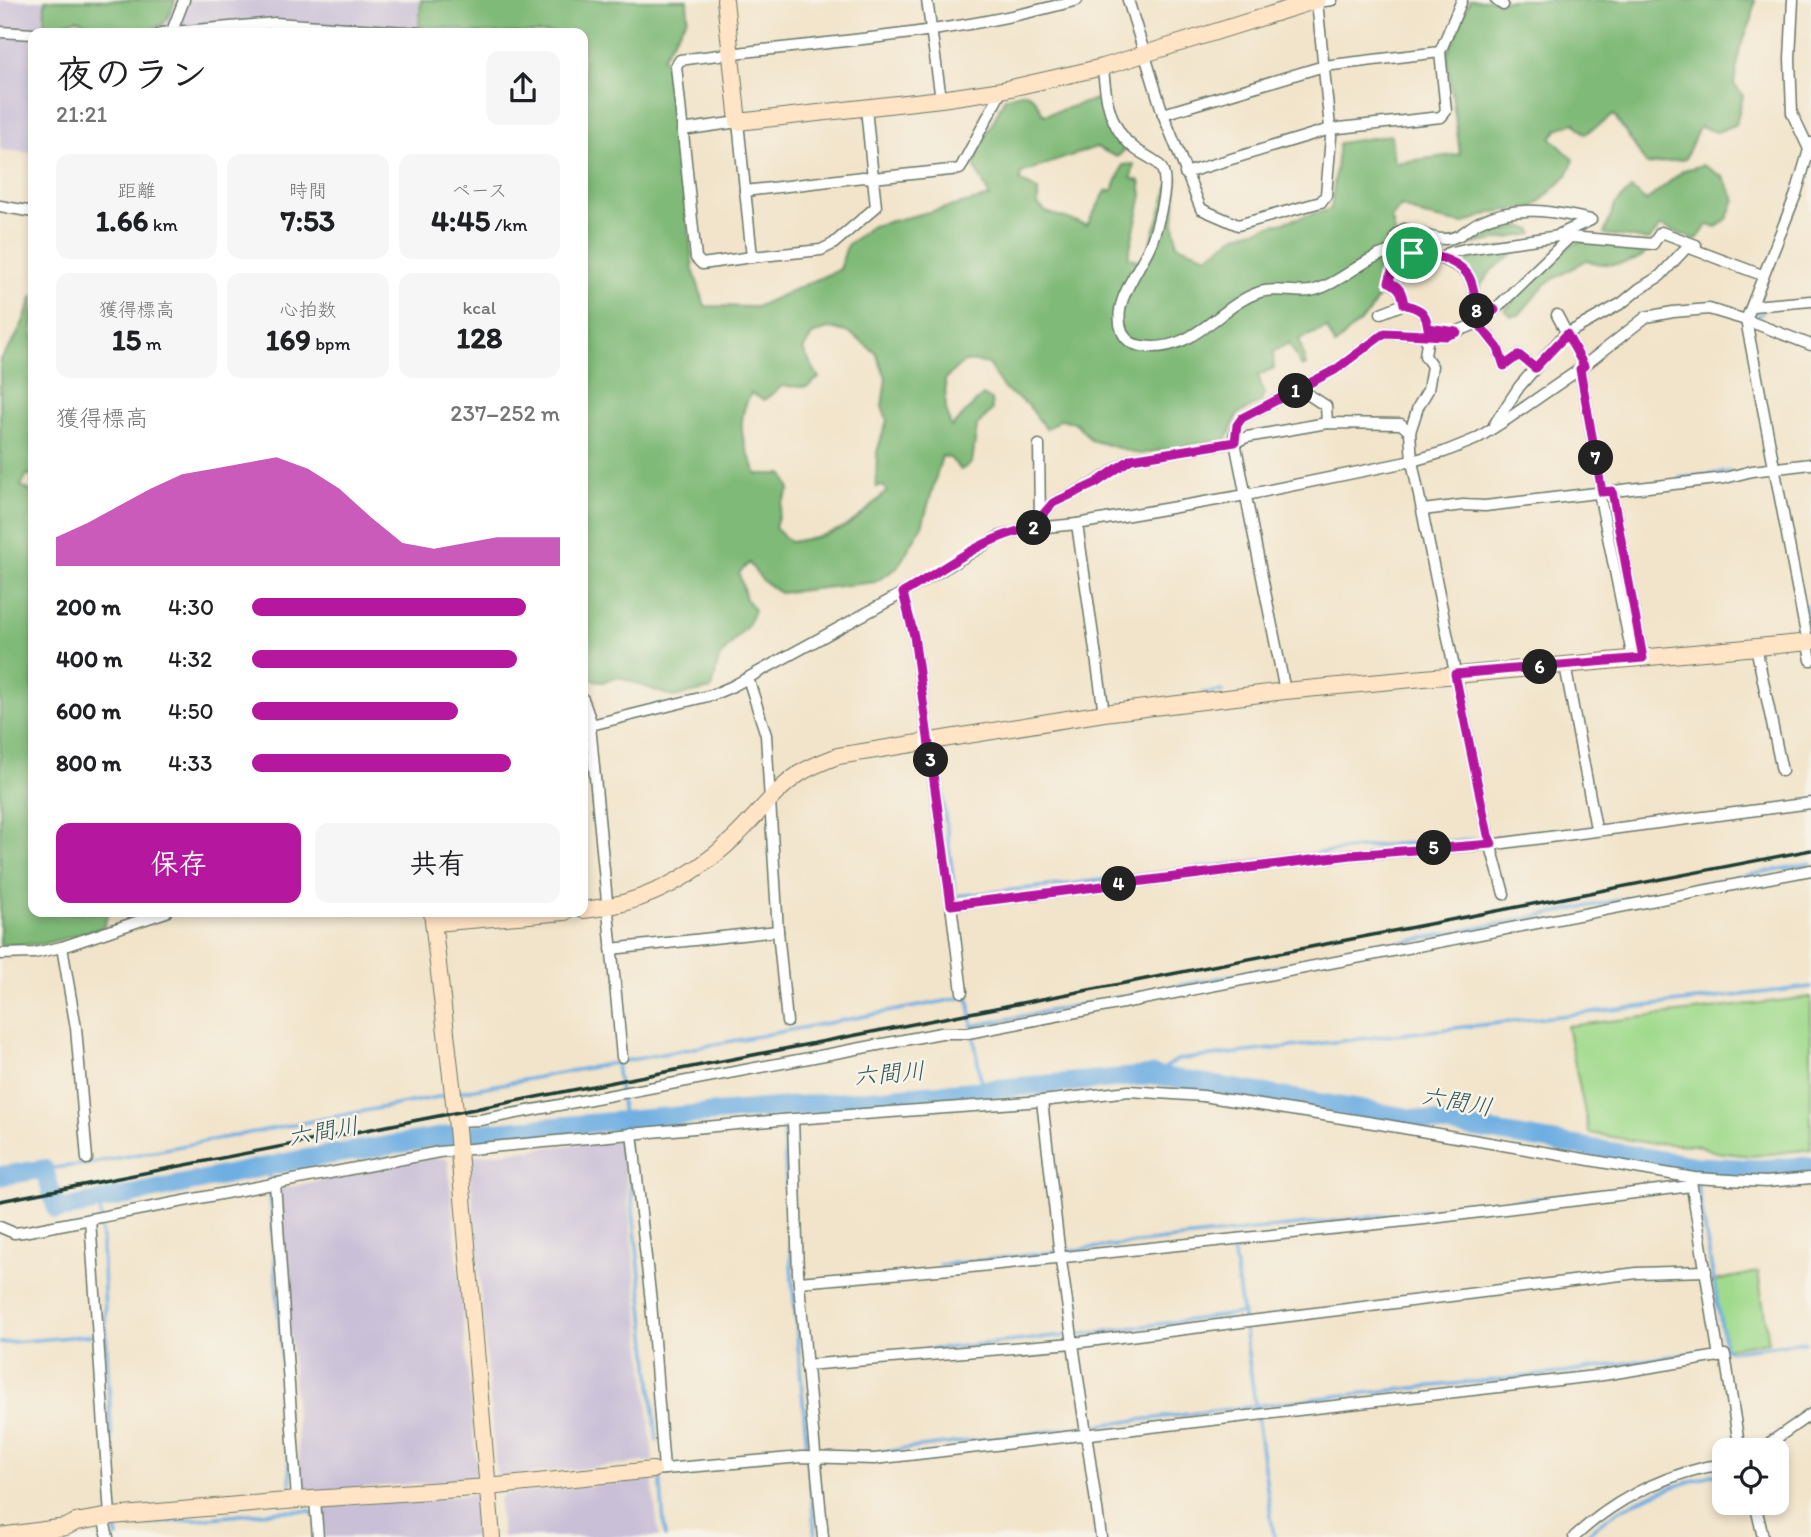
<!DOCTYPE html>
<html lang="ja">
<head>
<meta charset="utf-8">
<style>
	body { margin:0; font-family:Itim,"Klee One",sans-serif; background:#f6f6f6; color:#202124; height:100vh; display:flex; flex-direction:column; font-size:26px; white-space:nowrap }
	* { box-sizing:border-box; margin:0 }
	p { font-size:23px; color:#757577 }
	.icon { flex:none; width:38px; height:38px; fill:none; stroke:currentColor; stroke-width:2; stroke-linecap:round; stroke-linejoin:round }
	.map { position:relative; flex:1; overflow:hidden }
	.panel { position:absolute; left:28px; top:28px; width:560px; height:889px; display:flex; flex-direction:column; background:#fff; border-radius:14px; box-shadow:0 4px 10px #0003 }
	.panel>* { flex:none }
	.controls { position:absolute; left:1712px; top:1438px; display:grid; gap:14px }
	.controls a { display:grid; place-items:center; width:77px; height:77px; border-radius:14px; background:#fff; box-shadow:0 4px 10px #0003; font-size:35px }
	.pin { position:absolute; display:grid; place-items:center; width:60px; height:60px; color:#fff; margin:-30px; border:4px solid #fff; border-radius:50%; box-shadow:0 2px 7px #0007 }
	.km { position:absolute; width:35px; height:35px; margin:-18px; border-radius:50%; background:#222; color:#fff; font-size:19px; line-height:35px; text-align:center }
	.round { display:grid; place-items:center; flex:none; width:74px; height:74px; border-radius:14px; background:#f6f6f6 }
	.head { display:flex; align-items:center; justify-content:space-between; height:119px; padding:0 28px }
	h1 { font-size:38px; font-weight:800; line-height:52px }
	.figures { display:grid; grid-template-columns:repeat(3,1fr); gap:10px; height:119px; padding:7px 28px }
	.figures div { display:grid; align-content:center; border-radius:14px; background:#f6f6f6; text-align:center }
	.figures b { font-size:30px; font-weight:800 }
	.figures small { font-size:19px; font-weight:400 }
	.figures p { font-size:19px }
	.chart { height:196px; padding:14px 28px }
	.chart p { display:flex; justify-content:space-between }
	.chart svg { width:100%; height:126px; margin-top:7px; fill:#b5179e; opacity:.7 }
	.cta { display:flex; gap:14px; margin-top:auto; padding:14px 28px }
	.cta a { flex:1; height:80px; border-radius:14px; background:#b5179e; color:#fff; font-size:28px; font-weight:800; line-height:80px; text-align:center }
	.cta a+a { background:#f6f6f6; color:#202124 }
	ul { padding:0 28px; list-style:none; font-size:23px }
	li { display:grid; grid-template-columns:112px 84px 1fr; align-items:center; height:52px }
	li i { height:18px; border-radius:9px; background:#b5179e }
	.map>svg:first-child { display:block }
</style>
</head>
<body>
<div class="map">
<svg width="1811" height="1537" viewBox="0 0 1811 1537">
	<rect width="100%" height="100%" fill="#f7f3e8"/>
	<filter id="ink" filterUnits="userSpaceOnUse"><feTurbulence type="fractalNoise" baseFrequency=".0143" numOctaves="2"/><feDisplacementMap in="SourceGraphic" scale="14" xChannelSelector="R" yChannelSelector="G"/><feConvolveMatrix kernelMatrix="1 2 1 2 8 2 1 2 1" color-interpolation-filters="sRGB"/></filter>
	<filter id="wash" filterUnits="userSpaceOnUse"><feTurbulence type="fractalNoise" baseFrequency=".00686" numOctaves="4" result="noise"/><feDisplacementMap in="SourceGraphic" scale="28" xChannelSelector="R" yChannelSelector="G"/><feGaussianBlur stdDeviation="1.57" result="paint"/><feColorMatrix in="noise" values="0 0 0 0 0 0 0 0 0 0 0 0 0 0 0 0 0 1.4 0 .05"/><feComposite in="paint" operator="in"/></filter>
	<g filter="url(#wash)">
		<rect width="100%" height="100%" fill="#f2e4ca"/>
		<g fill="#c9bfd7">
			<path d="M 0,0 L 44,0 L 42,29 L 111,33 L 33,33 L 33,153 L 0,150 Z"/>
			<path d="M 179,0 L 419,0 L 418,28 L 462,31 L 462,33 L 127,33 L 160,28 L 167,22 Z"/>
			<path d="M 622,1139 L 653,1461 L 497,1477 L 469,1160 L 472,1156 Z"/>
			<path d="M 443,1158 L 448,1160 L 477,1472 L 472,1479 L 307,1492 L 301,1488 L 280,1189 L 426,1159 Z"/>
			<path d="M 652,1480 L 659,1537 L 502,1537 L 499,1500 L 504,1494 Z"/>
			<path d="M 473,1495 L 480,1502 L 484,1537 L 325,1537 L 324,1506 Z"/>
		</g>
		<g fill="#a0da8c" stroke="#608c60" stroke-width="2">
			<path d="M 1811,997 L 1811,1149 L 1752,1156 L 1716,1152 L 1695,1145 L 1647,1143 L 1589,1133 L 1567,1026 Z"/>
			<path d="M 1758,1272 L 1769,1342 L 1725,1348 L 1714,1281 Z"/>
		</g>
		<g fill="#80ba78" stroke="#507c56" stroke-width="2" fill-rule="evenodd">
			<path d="M 45,0 L 175,0 C 173,8 168,20 161,25 C 146,35 106,31 88,30 L 85,22 L 77,19 L 66,23 L 63,29 L 44,28 Z"/>
			<path d="M 421,0 L 687,0 L 688,17 L 663,56 L 664,60 L 670,61 L 693,269 L 705,306 L 756,307 L 840,269 L 847,245 L 872,226 L 990,197 L 973,163 L 1005,97 L 1025,92 L 1034,98 L 1044,115 L 1100,98 L 1107,118 L 1128,147 L 1117,157 L 1096,147 L 1021,173 L 1020,181 L 1038,190 L 1038,205 L 1046,212 L 1087,225 L 1106,191 L 1113,190 L 1123,165 L 1134,164 L 1131,178 L 1140,181 L 1142,195 L 1128,257 L 1144,263 L 1169,186 L 1177,179 L 1174,222 L 1177,245 L 1207,256 L 1237,235 L 1331,209 L 1339,143 L 1391,135 L 1394,163 L 1460,154 L 1447,55 L 1470,0 L 1755,0 L 1752,19 L 1740,48 L 1734,84 L 1743,96 L 1736,124 L 1717,132 L 1699,127 L 1685,159 L 1647,165 L 1614,115 L 1585,134 L 1575,123 L 1559,128 L 1551,138 L 1574,160 L 1566,177 L 1534,207 L 1494,212 L 1462,224 L 1424,216 L 1401,206 L 1391,219 C 1402,240 1383,247 1402,270 L 1385,285 L 1369,313 L 1335,345 L 1327,328 L 1299,339 L 1306,365 L 1302,367 L 1289,343 L 1273,352 L 1274,368 L 1258,375 L 1264,393 L 1261,402 L 1238,414 L 1227,439 L 1139,454 L 1091,440 L 1076,423 L 1061,419 L 1046,429 L 1028,405 L 1004,389 L 988,364 C 963,358 961,362 945,380 L 946,409 L 951,427 L 983,395 L 991,400 L 992,410 L 977,426 L 972,463 L 961,470 L 950,458 L 942,456 L 922,526 L 897,568 L 875,582 L 780,593 L 763,581 L 749,563 L 739,573 L 746,599 L 754,610 L 748,625 L 719,658 L 712,689 L 673,697 L 619,677 L 602,682 L 583,678 L 583,33 L 465,33 L 463,30 L 419,26 ZM 830,328 L 850,333 L 876,353 L 886,378 L 882,407 L 887,420 L 877,452 L 876,487 L 883,486 L 887,491 C 850,527 842,534 790,542 L 775,528 L 782,503 L 790,489 L 783,474 L 757,474 C 743,444 734,423 751,393 L 764,400 L 782,386 L 807,387 L 819,378 L 803,350 L 812,335 Z"/>
			<path d="M 1703,165 L 1723,177 L 1735,199 L 1728,218 L 1717,227 L 1708,225 L 1696,240 L 1661,226 L 1649,240 L 1604,234 L 1615,205 L 1631,189 L 1646,201 L 1684,170 Z"/>
			<path d="M 1521,226 L 1532,230 L 1533,234 L 1449,248 L 1441,253 L 1421,249 L 1422,243 C 1445,242 1467,241 1489,236 C 1501,233 1510,228 1521,226 Z"/>
			<path d="M 1581,241 L 1642,247 L 1647,251 C 1636,266 1603,267 1587,260 L 1545,284 L 1519,315 L 1510,316 L 1505,310 C 1524,287 1555,253 1581,241 Z"/>
			<path d="M 1527,244 L 1492,270 L 1478,289 L 1463,265 L 1483,251 Z"/>
			<path d="M 33,295 L 33,477 L 27,474 L 21,486 L 33,492 L 33,912 L 109,912 L 103,928 L 43,944 L 0,945 L 0,359 C 16,343 26,317 33,295 Z"/>
		</g>
		<g fill="none" stroke-linecap="round" stroke-linejoin="round">
			<g stroke="#6eaee2" stroke-width="3.5">
				<path d="M 1754,318 L 1762,313"/>
				<path d="M 1680,478 L 1731,472"/>
				<path d="M 1606,493 L 1629,612"/>
				<path d="M 1806,605 L 1811,631"/>
				<path d="M 1203,693 L 1223,691"/>
				<path d="M 936,745 L 956,901"/>
				<path d="M 1493,838 L 1531,834"/>
				<path d="M 955,896 L 1070,884 L 1385,845 L 1485,839"/>
				<path d="M 967,988 L 982,1090"/>
				<path d="M 972,1026 L 1811,863"/>
				<path d="M 616,1064 L 624,1122 L 657,1441"/>
				<path d="M 1154,1075 L 1177,1060 L 1811,987"/>
				<path d="M 459,1092 L 967,997"/>
				<path d="M 782,1108 L 792,1277 L 815,1537"/>
				<path d="M 268,1166 L 269,1178"/>
				<path d="M 44,1169 L 87,1164 L 448,1095"/>
				<path d="M 1697,1182 L 1725,1348 L 1730,1351 L 1805,1342"/>
				<path d="M 270,1190 L 291,1490"/>
				<path d="M 1232,1241 L 1274,1537"/>
				<path d="M 940,1265 L 1604,1191"/>
				<path d="M 106,1334 L 115,1510"/>
				<path d="M 1077,1335 L 1243,1313"/>
				<path d="M 0,1343 L 106,1334 L 100,1200"/>
				<path d="M 926,1350 L 1065,1336"/>
				<path d="M 880,1452 L 1335,1396 L 1561,1373 L 1725,1348"/>
				<path d="M 660,1473 L 665,1537"/>
				<path d="M 116,1525 L 117,1537"/>
				<path d="M 116,1527 L 283,1511 L 310,1511 L 313,1514"/>
				<path d="M 1584,1537 C 1624,1498 1672,1488 1724,1471"/>
			</g>
			<path stroke="#6eaee2" stroke-width="19" d="M 0,1176 L 44,1169 L 57,1210 L 298,1160 L 453,1135 L 1154,1075 L 1698,1166 L 1757,1169 L 1811,1166"/>
		</g>
	</g>
	<g filter="url(#ink)">
		<g fill="none" stroke-linecap="round" stroke-linejoin="round">
			<defs>
				<g id="street">
					<path d="M 927,0 L 941,99"/>
					<path d="M 1128,0 L 1163,114 L 1201,209 L 1238,225 L 1321,202 L 1326,195 L 1331,137 L 1317,2 L 1332,0"/>
					<path d="M 1496,0 L 1503,5"/>
					<path d="M 1793,0 L 1790,58 L 1792,113 L 1809,149"/>
					<path d="M 172,31 L 184,0"/>
					<path d="M 0,32 L 33,34"/>
					<path d="M 161,33 L 275,23 L 421,33"/>
					<path d="M 1103,67 C 1105,96 1109,128 1134,148 C 1145,157 1162,160 1164,176 C 1167,192 1156,233 1149,248 C 1138,272 1111,304 1122,331 C 1125,340 1133,345 1142,346 C 1192,355 1221,304 1260,292 C 1279,286 1299,296 1318,289 C 1344,281 1365,256 1393,251 C 1410,247 1455,260 1467,274 C 1475,284 1475,302 1477,315 L 1490,307 L 1495,310"/>
					<path d="M 1163,114 L 1324,66 L 1440,52"/>
					<path d="M 682,130 L 738,122 L 752,257 L 821,250 L 833,244 L 876,207 L 873,178 L 960,169 L 1002,90"/>
					<path d="M 1811,143 L 1796,194 L 1746,320 L 1811,660"/>
					<path d="M 1185,173 L 1330,129 L 1441,117 L 1446,111 L 1440,52 L 1462,0"/>
					<path d="M 745,191 L 863,177 L 873,178 L 866,108"/>
					<path d="M 0,206 L 33,212"/>
					<path d="M 1394,250 L 1396,236 L 1404,229 C 1419,231 1431,240 1446,239 C 1461,238 1467,228 1479,222 C 1516,204 1553,211 1591,220 L 1560,234"/>
					<path d="M 752,257 L 702,264 L 696,258 L 676,66 L 680,60 C 812,42 948,37 1077,0"/>
					<path d="M 1442,259 L 1448,253 L 1465,249 L 1559,236 L 1653,244 L 1661,232 L 1696,245"/>
					<path d="M 1404,304 C 1402,293 1400,287 1389,282 C 1390,267 1400,261 1412,253"/>
					<path d="M 1752,306 L 1811,301"/>
					<path d="M 1381,313 L 1404,304 C 1420,309 1426,311 1428,328 L 1441,330"/>
					<path d="M 1557,315 L 1584,366"/>
					<path d="M 1478,323 L 1498,348 L 1504,366 L 1519,355 L 1535,368"/>
					<path d="M 1580,369 L 1602,492"/>
					<path d="M 1300,389 L 1326,406 L 1327,423"/>
					<path d="M 1494,425 L 1519,387 L 1563,336 L 1622,303 L 1639,289 L 1660,276 L 1687,247 L 1762,275"/>
					<path d="M 1410,432 L 1418,407 L 1428,390 L 1432,366 L 1425,356 L 1428,335"/>
					<path d="M 1039,445 L 1040,521"/>
					<path d="M 1612,491 L 1643,658"/>
					<path d="M 1599,493 L 1633,659"/>
					<path d="M 1423,510 L 1463,505 L 1485,506 L 1725,478 L 1752,471 L 1811,464"/>
					<path d="M 1040,518 L 1053,503 L 1095,483 L 1131,459 L 1235,442 L 1247,437 L 1327,423 L 1401,424 L 1410,432 L 1412,461 L 1488,835 L 1504,894"/>
					<path d="M 1077,524 L 1104,713"/>
					<path d="M 903,593 L 914,636 L 951,905 L 1351,855 L 1496,844 L 1811,803"/>
					<path d="M 1756,647 L 1782,771"/>
					<path d="M 1565,665 L 1595,823"/>
					<path d="M 748,678 L 766,735 L 778,931 L 787,1022"/>
					<path d="M 1285,691 L 1234,437 L 1237,425 L 1242,418 L 1335,370 L 1385,333 L 1446,336 L 1483,321 L 1571,236"/>
					<path d="M 583,699 L 592,725"/>
					<path d="M 590,725 L 622,1057"/>
					<path d="M 583,727 L 712,695 L 733,686 L 903,593 L 998,537 L 1025,529 L 1077,524 L 1246,495 L 1412,461 L 1444,452 L 1476,439 L 1509,418 L 1580,369 L 1646,317 L 1673,312 L 1709,309 L 1746,320 L 1811,345"/>
					<path d="M 951,905 L 962,992"/>
					<path d="M 62,947 L 76,1028 L 87,1159"/>
					<path d="M 611,949 L 778,931"/>
					<path d="M 0,954 L 34,953 L 62,947 L 166,912"/>
					<path d="M 1042,1101 L 1059,1247 L 1101,1537"/>
					<path d="M 793,1120 L 798,1273 L 823,1537"/>
					<path d="M 456,1121 L 480,1120 L 941,1033 L 968,1033 L 1811,870"/>
					<path d="M 632,1133 L 651,1302 L 664,1469"/>
					<path d="M 1691,1181 L 1719,1357"/>
					<path d="M 275,1183 L 297,1500"/>
					<path d="M 90,1219 L 110,1516"/>
					<path d="M 0,1227 L 14,1233 L 23,1232 L 439,1152 L 780,1120 L 1042,1101 L 1129,1091 L 1203,1096 L 1380,1124 L 1694,1178 L 1766,1182 L 1811,1178"/>
					<path d="M 799,1282 L 961,1268 L 1424,1219 L 1691,1186"/>
					<path d="M 806,1365 L 1073,1343 L 1637,1273 L 1706,1271"/>
					<path d="M 1758,1451 L 1811,1414"/>
					<path d="M 653,1470 L 802,1457 L 874,1459 L 1603,1375 L 1725,1355 L 1740,1451"/>
					<path d="M 315,1500 L 318,1537"/>
					<path d="M 1755,1503 L 1763,1537"/>
					<path d="M 103,1517 L 108,1537"/>
					<path d="M 1574,1537 C 1611,1503 1653,1480 1702,1468 C 1709,1466 1717,1466 1724,1465"/>
				</g>
				<g id="secondary">
					<path d="M 725,0 L 738,122 L 941,99 L 1002,90 L 1103,67 L 1317,0"/>
					<path d="M 583,910 C 641,905 692,878 734,838 C 756,817 774,791 799,774 C 811,766 825,761 838,756 L 1104,713 L 1285,691 L 1811,642"/>
					<path d="M 432,912 L 457,1128 L 492,1537"/>
					<path d="M 434,923 L 565,912"/>
					<path d="M 0,1536 L 66,1527 L 76,1522 L 112,1516 L 297,1500 L 488,1487 L 653,1470"/>
				</g>
			</defs>
			<use href="#street" stroke="#697768" stroke-width="13"/>
			<use href="#secondary" stroke="#697768" stroke-width="18"/>
			<use href="#street" stroke="#fff" stroke-width="10"/>
			<use href="#secondary" stroke="#ffe4c6" stroke-width="16"/>
			<path stroke="#1f3d34" stroke-width="3.5" d="M 0,1201 L 1811,850"/>
		</g>
	</g>
	<g fill="none" stroke-linecap="round" stroke-linejoin="round" filter="url(#ink)">
		<defs>
			<path id="route" d="M 1412,253 C 1432,254 1463,260 1471,281 C 1475,292 1476,304 1478,315 L 1490,307 L 1495,310 L 1478,323 L 1498,348 L 1504,366 L 1519,355 L 1535,368 L 1567,334 L 1584,366 L 1580,369 L 1602,492 L 1612,491 L 1643,658 L 1455,674 L 1488,835 L 1492,844 L 1351,855 L 951,905 L 914,636 L 903,593 C 946,568 989,532 1040,527 L 1040,518 L 1053,503 L 1096,483 L 1131,459 L 1235,442 L 1237,425 L 1242,418 L 1335,370 L 1385,333 L 1446,336 L 1457,332 L 1428,328 C 1426,311 1420,309 1404,304 C 1402,292 1400,287 1389,282 L 1393,268 Z"/>
		</defs>
		<use href="#route" stroke="#fff" stroke-width="14"/>
		<use href="#route" stroke="#b5179e" stroke-width="9"/>
	</g>
	<g text-anchor="middle" dominant-baseline="central" stroke-width="5" stroke-linejoin="round" paint-order="stroke">
		<g font-size="24" font-style="italic" fill="#335960" stroke="#f7f3e8">
			<text transform="translate(889 1073) rotate(-5)">六間川</text>
			<text transform="translate(1457 1101) rotate(10)">六間川</text>
			<text transform="translate(323 1131) rotate(-10)">六間川</text>
		</g>
	</g>
</svg>
<div class="controls">
<a><svg class="icon" aria-label="locate" viewBox="0 0 24 24"><circle cx="12" cy="12" r="6"/><path d="M12 2v4M12 18v4M2 12h4M18 12h4"/></svg></a>
</div>
<div class="pin" style="left:1412px;top:253px;background:#1e9e55"><svg class="icon" aria-label="arrive" viewBox="0 0 24 24"><path d="M6 21V4h12l-3 4 3 4H6"/></svg></div>
<b class="km" style="left:1296px;top:391px">1</b>
<b class="km" style="left:1034px;top:528px">2</b>
<b class="km" style="left:931px;top:760px">3</b>
<b class="km" style="left:1119px;top:884px">4</b>
<b class="km" style="left:1434px;top:848px">5</b>
<b class="km" style="left:1540px;top:667px">6</b>
<b class="km" style="left:1596px;top:458px">7</b>
<b class="km" style="left:1477px;top:311px">8</b>
<section class="panel">
<div class="head"><div><h1>夜のラン</h1><p>21:21</p></div><a class="round"><svg class="icon" aria-label="share" viewBox="0 0 24 24"><path d="M12 15V3M7 8l5-5 5 5M5 13v7h14v-7"/></svg></a></div>
<div class="figures">
<div><p>距離</p><b>1.66<small> km</small></b></div>
<div><p>時間</p><b>7:53</b></div>
<div><p>ペース</p><b>4:45<small> /km</small></b></div>
</div>
<div class="figures">
<div><p>獲得標高</p><b>15<small> m</small></b></div>
<div><p>心拍数</p><b>169<small> bpm</small></b></div>
<div><p>kcal</p><b>128</b></div>
</div>
<div class="chart"><p><span>獲得標高</span>237–252 m</p>
<svg viewBox="0 0 160 44" preserveAspectRatio="none"><path d="M0 44V34L10 29L20 23L30 17L40 12L50 10L60 8L70 6L80 10L90 17L100 27L110 36L120 38L130 36L140 34L150 34L160 34V44z"/></svg>
</div>
<ul>
<li><b>200 m</b>4:30<i style="width:89%"></i></li>
<li><b>400 m</b>4:32<i style="width:86%"></i></li>
<li><b>600 m</b>4:50<i style="width:67%"></i></li>
<li><b>800 m</b>4:33<i style="width:84%"></i></li>
</ul>
<div class="cta"><a>保存</a><a>共有</a></div>
</section>
</div>
</body>
</html>
